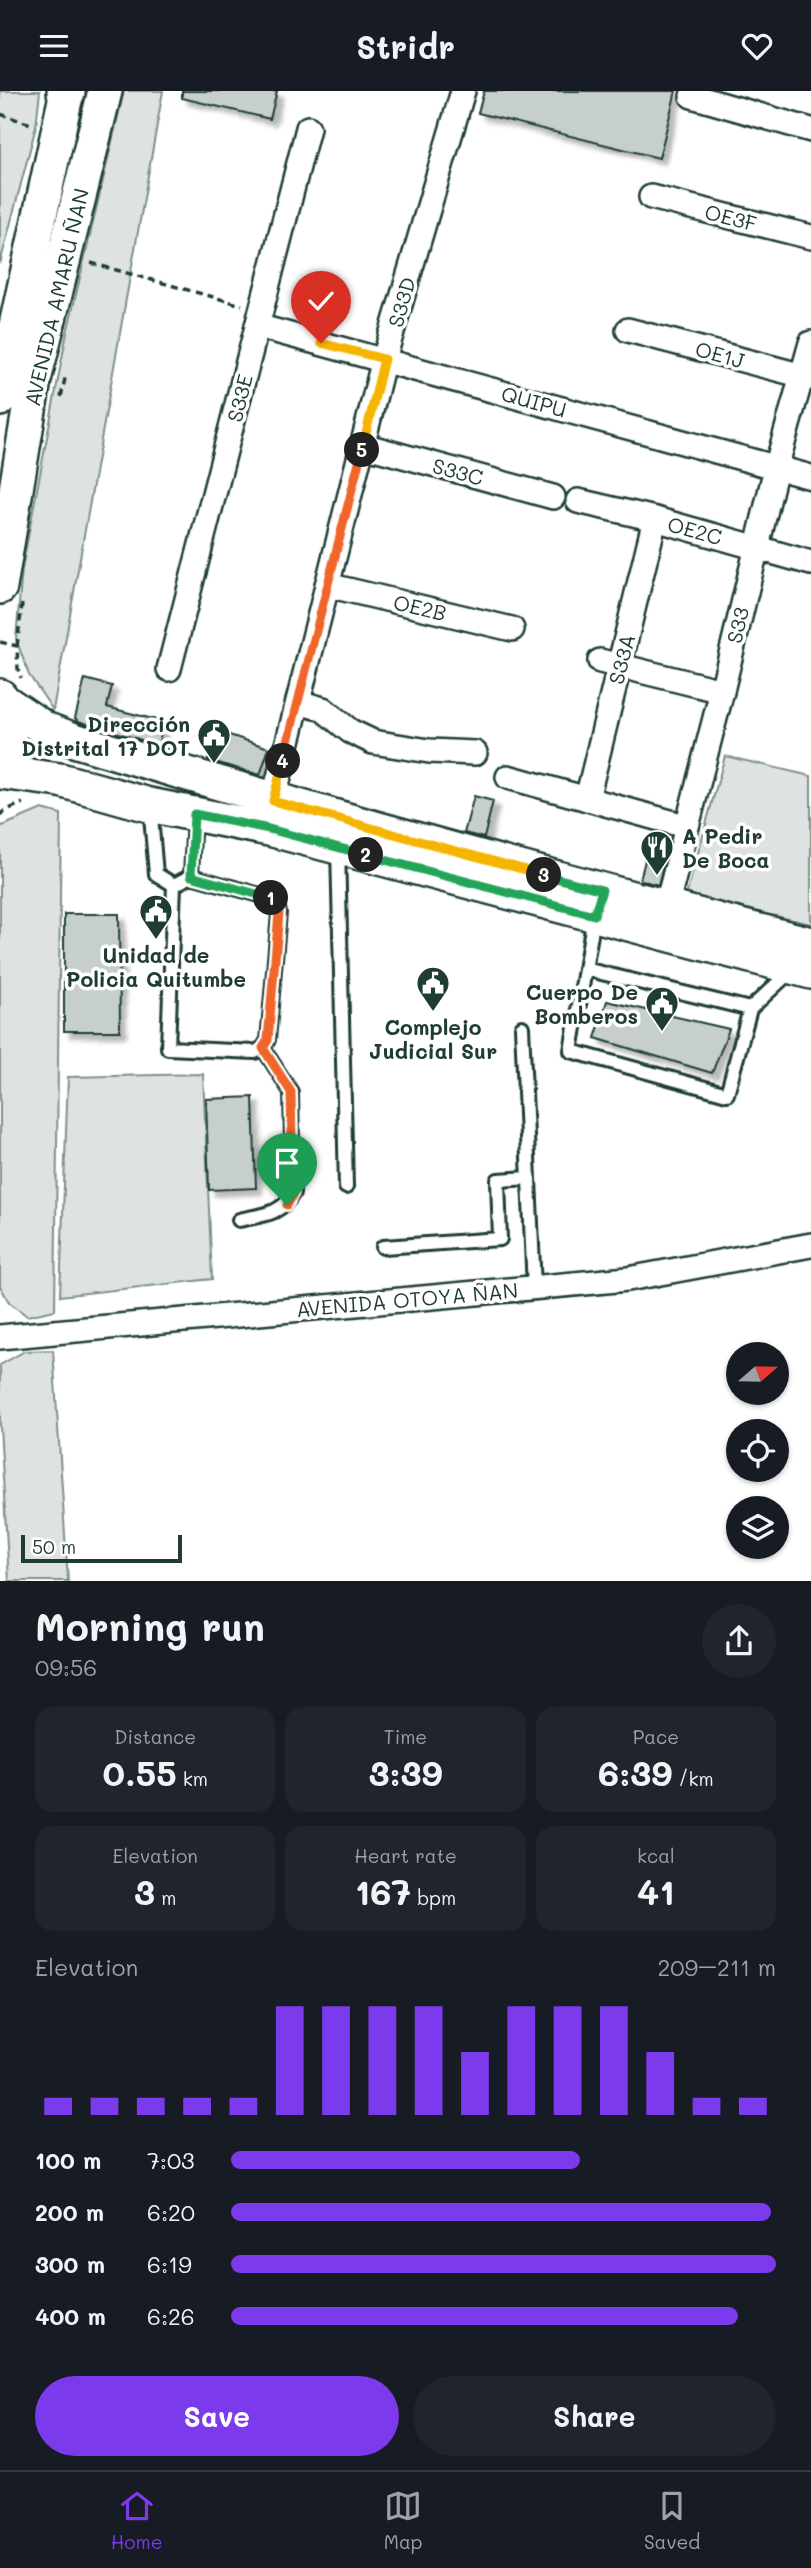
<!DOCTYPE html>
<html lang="en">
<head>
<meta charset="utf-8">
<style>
	body { margin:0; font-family:Mali,sans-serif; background:#20242c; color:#f1f3f6; height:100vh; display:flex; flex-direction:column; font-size:26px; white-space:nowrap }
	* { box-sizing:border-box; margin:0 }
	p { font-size:23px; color:#9ea1a6 }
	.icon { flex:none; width:38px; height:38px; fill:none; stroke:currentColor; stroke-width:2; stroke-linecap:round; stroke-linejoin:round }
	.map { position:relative; height:1490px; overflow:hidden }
	.panel { display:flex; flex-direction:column; background:#171b24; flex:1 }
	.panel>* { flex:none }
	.needle { width:46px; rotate:70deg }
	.buttons { position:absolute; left:726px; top:1251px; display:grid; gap:14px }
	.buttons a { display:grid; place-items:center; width:63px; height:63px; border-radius:50%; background:#171b24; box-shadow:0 2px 5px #0004; font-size:35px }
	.scale { position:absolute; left:21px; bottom:18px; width:161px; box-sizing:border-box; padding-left:7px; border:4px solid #1f3d34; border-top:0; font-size:19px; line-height:24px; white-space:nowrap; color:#1f3d34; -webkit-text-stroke:5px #fff; paint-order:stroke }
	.pin { position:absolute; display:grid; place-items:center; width:60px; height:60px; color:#fff; margin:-72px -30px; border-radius:50% 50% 50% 0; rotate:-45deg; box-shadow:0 0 7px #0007 }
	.pin .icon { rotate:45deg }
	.km { position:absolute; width:35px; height:35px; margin:-18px; border-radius:50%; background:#222; color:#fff; font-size:19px; line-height:35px; text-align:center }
	.round { display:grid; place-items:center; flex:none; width:74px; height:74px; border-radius:37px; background:#20242c }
	.headline { display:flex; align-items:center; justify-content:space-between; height:119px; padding:0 35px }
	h1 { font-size:38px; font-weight:700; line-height:52px }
	.figures { display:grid; grid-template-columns:repeat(3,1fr); gap:10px; height:119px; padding:7px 35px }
	.figures div { display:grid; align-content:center; border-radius:18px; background:#20242c; text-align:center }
	.figures b { font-size:35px; font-weight:700 }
	.figures small { font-size:19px; font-weight:400 }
	.figures p { font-size:19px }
	.chart { height:196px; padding:14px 35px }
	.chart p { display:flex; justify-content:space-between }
	.chart svg { width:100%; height:126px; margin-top:7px; stroke:#7c3aed; stroke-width:6 }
	.cta { display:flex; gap:14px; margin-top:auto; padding:14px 35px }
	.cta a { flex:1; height:80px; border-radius:42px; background:#7c3aed; color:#fff; font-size:28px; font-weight:700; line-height:80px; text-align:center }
	.cta a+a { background:#20242c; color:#f1f3f6 }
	ul { padding:0 35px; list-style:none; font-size:23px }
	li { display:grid; grid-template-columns:112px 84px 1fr; align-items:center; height:52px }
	li i { height:18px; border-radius:9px; background:#7c3aed }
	header { display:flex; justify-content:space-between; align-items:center; height:91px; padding:0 35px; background:#171b24; font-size:32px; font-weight:700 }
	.tabs { display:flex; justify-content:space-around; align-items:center; height:98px; border-top:2px solid #363941; background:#171b24; font-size:19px; color:#9ea1a6 }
	.tabs a { display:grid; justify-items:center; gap:4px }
	.tabs .current { color:#7c3aed }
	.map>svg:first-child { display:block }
</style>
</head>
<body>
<header><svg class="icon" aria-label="menu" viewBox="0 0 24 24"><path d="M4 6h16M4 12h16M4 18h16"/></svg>Stridr<svg class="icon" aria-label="heart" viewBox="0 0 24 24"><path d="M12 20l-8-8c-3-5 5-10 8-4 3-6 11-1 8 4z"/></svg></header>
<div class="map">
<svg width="811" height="1490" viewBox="0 0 811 1490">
	<defs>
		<filter id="shadow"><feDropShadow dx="6" dy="6" stdDeviation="2" flood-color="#0004"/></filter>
	</defs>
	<rect width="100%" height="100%" fill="#fff"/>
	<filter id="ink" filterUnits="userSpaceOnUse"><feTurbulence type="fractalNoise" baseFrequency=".0143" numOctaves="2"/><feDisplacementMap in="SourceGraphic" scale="14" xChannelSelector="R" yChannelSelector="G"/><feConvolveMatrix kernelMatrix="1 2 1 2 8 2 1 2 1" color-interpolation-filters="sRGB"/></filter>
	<g filter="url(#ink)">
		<g fill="#dee3e2" stroke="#7e908b" stroke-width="2">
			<path d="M 0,0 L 40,0 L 36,35 L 0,173 Z"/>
			<path d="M 124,0 L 163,0 L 53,619 L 29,584 L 16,548 L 22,478 L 66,246 Z"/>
			<path d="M 725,665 L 811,685 L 811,833 L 686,805 Z"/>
			<path d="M 42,718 L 61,723 L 55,1219 L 27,1225 L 9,1211 L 0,1195 L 0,736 Z"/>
			<path d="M 203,983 L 212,1188 L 60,1205 L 68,986 Z"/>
			<path d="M 53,1259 L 68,1490 L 9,1490 L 0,1335 L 0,1274 L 25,1260 Z"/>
		</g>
		<g fill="#c7cfcc" stroke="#1f3d34" stroke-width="2" filter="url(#shadow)">
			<path d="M 182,0 L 277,0 L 270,28 L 182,7 Z"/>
			<path d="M 484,0 L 676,0 L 659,67 L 478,22 Z"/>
			<path d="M 85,588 L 112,595 L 107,616 L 164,631 L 158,654 L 78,630 L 75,627 Z"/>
			<path d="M 217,640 L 269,657 L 260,684 L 208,669 Z"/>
			<path d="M 474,705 L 493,710 L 484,747 L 464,742 Z"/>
			<path d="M 651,745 L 669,750 L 658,794 L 640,789 Z"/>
			<path d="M 64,823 L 119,823 L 120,940 L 64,940 Z"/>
			<path d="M 607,910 L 729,938 L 712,982 L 595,947 Z"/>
			<path d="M 253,1006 L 256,1097 L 209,1099 L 206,1008 Z"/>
		</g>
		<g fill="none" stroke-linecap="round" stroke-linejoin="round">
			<defs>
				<g id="lane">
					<path d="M 150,714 L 156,783 L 174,794"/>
					<path d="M 338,757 L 346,1096"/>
					<path d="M 174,794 L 168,957 L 255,961 L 263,957 L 268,949 L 279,822 L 277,813 L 271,807 L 191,785"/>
					<path d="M 174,794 L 191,785 L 194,724"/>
					<path d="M 585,878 L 750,918 L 727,1003 L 571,960 L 594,826"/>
					<path d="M 750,918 L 792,879"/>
					<path d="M 522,936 L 534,1197"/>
					<path d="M 239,1129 C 262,1124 281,1124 293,1102 L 291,1001 L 263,957"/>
					<path d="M 383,1156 L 500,1148 L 498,1089 L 529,1087"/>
				</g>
				<g id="street">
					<path d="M 692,5 L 811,39"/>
					<path d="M 651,106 L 811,146"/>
					<path d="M 257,235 L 811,386"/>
					<path d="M 628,239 L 811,287"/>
					<path d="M 363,354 L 553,406"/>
					<path d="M 578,410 L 655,428 L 811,472"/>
					<path d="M 327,494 L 512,538"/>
					<path d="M 600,570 L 722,600"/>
					<path d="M 169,578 L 308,37"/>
					<path d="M 298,611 L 323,618 L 350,640 L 373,651 L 429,660 L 475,662"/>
					<path d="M 508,686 L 685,735"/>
					<path d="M 587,708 L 655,428"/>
					<path d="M 273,710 L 384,268 L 463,0"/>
					<path d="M 666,817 L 722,600 L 776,377 L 811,252"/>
					<path d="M 0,1246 L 628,1188 L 811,1154"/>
				</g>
				<g id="secondary">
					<path d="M 0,308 L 67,0"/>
					<path d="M 0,496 L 34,289 L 105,0"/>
					<path d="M 0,605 C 15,624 12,648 0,668"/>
					<path d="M 5,611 L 45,638 L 74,649 C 318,723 564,791 811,853"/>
					<path d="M 0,681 L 60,689 L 149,714 L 269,738 L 811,881"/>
				</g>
				<path id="primary" d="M 66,0 L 66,1"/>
			</defs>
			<use href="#lane" stroke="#1f3d34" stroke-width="18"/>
			<use href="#street" stroke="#1f3d34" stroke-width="28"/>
			<use href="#secondary" stroke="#1f3d34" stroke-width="38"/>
			<use href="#primary" stroke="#1f3d34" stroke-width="42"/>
			<g stroke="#1f3d34" stroke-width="3.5" stroke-dasharray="7 5" stroke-linecap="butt">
				<path d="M 0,23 L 31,33"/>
				<path d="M 91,172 L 242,214"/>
				<path d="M 61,306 L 66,283"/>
				<path d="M 0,551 L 17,555 L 18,578 L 21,587"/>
				<path d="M 17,555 L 22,513"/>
				<path d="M 0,724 L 4,720 L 23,712"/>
			</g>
			<use href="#lane" stroke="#fff" stroke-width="12"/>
			<use href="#street" stroke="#fff" stroke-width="23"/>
			<use href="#secondary" stroke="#fff" stroke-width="33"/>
			<use href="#primary" stroke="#fff" stroke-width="37"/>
		</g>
	</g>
	<g fill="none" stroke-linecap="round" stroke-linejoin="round" filter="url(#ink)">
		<defs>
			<path id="split-1" d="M 271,807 L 277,813 L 279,822 L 268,949 L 263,957 L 291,1001 L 293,1102 L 287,1114"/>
			<path id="split-2" d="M 271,807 L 191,785 L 194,723 L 269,738 L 366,764"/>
			<path id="split-3" d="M 366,764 L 594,824 L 602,799 L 544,784"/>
			<path id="split-4" d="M 283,670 L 273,710 L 544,784"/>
			<path id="split-5" d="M 283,670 L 362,359"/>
			<path id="split-6" d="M 321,252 L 384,268 L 362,359"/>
		</defs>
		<use href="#split-1" stroke="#fff" stroke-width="14"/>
		<use href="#split-2" stroke="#fff" stroke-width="14"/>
		<use href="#split-3" stroke="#fff" stroke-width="14"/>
		<use href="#split-4" stroke="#fff" stroke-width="14"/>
		<use href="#split-5" stroke="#fff" stroke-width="14"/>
		<use href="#split-6" stroke="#fff" stroke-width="14"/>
		<use href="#split-1" stroke="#f0652b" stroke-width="9"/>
		<use href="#split-2" stroke="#22a559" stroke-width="9"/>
		<use href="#split-3" stroke="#22a559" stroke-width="9"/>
		<use href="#split-4" stroke="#f5b400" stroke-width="9"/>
		<use href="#split-5" stroke="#f0652b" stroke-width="9"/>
		<use href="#split-6" stroke="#f5b400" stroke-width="9"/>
	</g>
	<defs>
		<symbol id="civic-pin" viewBox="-11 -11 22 30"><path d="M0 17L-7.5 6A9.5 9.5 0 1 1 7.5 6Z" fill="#1f3d34" stroke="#fff"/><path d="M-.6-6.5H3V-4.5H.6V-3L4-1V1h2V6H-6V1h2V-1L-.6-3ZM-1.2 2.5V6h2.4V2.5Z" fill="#fff"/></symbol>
		<symbol id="restaurant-pin" viewBox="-11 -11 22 30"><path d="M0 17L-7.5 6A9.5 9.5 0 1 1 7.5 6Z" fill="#1f3d34" stroke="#fff"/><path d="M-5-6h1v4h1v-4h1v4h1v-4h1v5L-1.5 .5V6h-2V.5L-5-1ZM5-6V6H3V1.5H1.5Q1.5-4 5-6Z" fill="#fff"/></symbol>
	</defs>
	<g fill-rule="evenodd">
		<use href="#civic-pin" x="195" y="625" width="38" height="52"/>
		<use href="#restaurant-pin" x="638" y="737" width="38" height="52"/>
		<use href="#civic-pin" x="137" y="801" width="38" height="52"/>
		<use href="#civic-pin" x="414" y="873" width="38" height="52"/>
		<use href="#civic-pin" x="643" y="893" width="38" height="52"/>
	</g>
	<g text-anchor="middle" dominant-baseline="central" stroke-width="7" stroke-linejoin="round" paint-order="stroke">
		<g font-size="21" fill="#1f3d34" stroke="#fff">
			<text transform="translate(731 126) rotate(14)">OE3F</text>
			<text transform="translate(56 206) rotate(-77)">AVENIDA AMARU ÑAN</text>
			<text transform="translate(401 211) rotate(-74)">S33D</text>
			<text transform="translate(720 263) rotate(15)">OE1J</text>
			<text transform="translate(239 307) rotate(-76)">S33E</text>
			<text transform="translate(534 310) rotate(15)">QUIPU</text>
			<text transform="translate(458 380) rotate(15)">S33C</text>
			<text transform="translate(695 439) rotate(15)">OE2C</text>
			<text transform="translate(420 516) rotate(13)">OE2B</text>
			<text transform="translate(737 534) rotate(-77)">S33</text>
			<text transform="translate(621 568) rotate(-76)">S33A</text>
			<text transform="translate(407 1208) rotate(-5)">AVENIDA OTOYA ÑAN</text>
		</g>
		<g font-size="21" font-weight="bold" fill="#1f3d34" stroke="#fff" text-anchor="end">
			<text x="190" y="632">Dirección<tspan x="190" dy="24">Distrital 17 DOT</tspan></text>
			<text x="682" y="744" text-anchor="start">A Pedir<tspan x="682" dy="24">De Boca</tspan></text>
			<text x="156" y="863" text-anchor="middle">Unidad de<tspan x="156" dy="24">Policia Quitumbe</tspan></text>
			<text x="638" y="900">Cuerpo De<tspan x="638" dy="24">Bomberos</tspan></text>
			<text x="433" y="935" text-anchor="middle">Complejo<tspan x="433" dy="24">Judicial Sur</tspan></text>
		</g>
	</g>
</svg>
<div class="buttons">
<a><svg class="needle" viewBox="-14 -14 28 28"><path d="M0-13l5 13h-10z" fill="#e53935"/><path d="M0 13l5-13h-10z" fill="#9ea1a6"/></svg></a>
<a><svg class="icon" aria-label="locate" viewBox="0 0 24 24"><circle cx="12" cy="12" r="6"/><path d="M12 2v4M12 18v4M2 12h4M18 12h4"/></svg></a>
<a><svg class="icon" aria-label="layers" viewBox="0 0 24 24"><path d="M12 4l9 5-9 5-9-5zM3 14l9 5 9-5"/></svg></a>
</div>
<div class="scale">50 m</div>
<div class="pin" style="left:287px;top:1114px;background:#1e9e55"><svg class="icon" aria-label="arrive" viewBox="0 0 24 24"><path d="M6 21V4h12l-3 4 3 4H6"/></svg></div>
<div class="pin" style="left:321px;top:252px;background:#d93025"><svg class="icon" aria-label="check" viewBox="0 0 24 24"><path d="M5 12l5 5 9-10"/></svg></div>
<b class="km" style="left:271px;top:807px">1</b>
<b class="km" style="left:366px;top:764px">2</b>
<b class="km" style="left:544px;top:784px">3</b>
<b class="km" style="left:283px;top:670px">4</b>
<b class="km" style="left:362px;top:359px">5</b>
</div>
<section class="panel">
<div class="headline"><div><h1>Morning run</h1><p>09:56</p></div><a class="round"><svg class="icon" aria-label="share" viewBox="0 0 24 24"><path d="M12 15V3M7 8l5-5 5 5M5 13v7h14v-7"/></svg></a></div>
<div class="figures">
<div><p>Distance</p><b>0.55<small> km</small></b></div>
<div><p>Time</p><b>3:39</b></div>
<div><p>Pace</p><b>6:39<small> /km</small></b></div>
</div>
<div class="figures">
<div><p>Elevation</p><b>3<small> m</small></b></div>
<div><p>Heart rate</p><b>167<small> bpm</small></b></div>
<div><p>kcal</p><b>41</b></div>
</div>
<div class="chart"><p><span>Elevation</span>209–211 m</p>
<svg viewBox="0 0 160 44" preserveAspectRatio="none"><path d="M5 44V38M15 44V38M25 44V38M35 44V38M45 44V38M55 44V6M65 44V6M75 44V6M85 44V6M95 44V22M105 44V6M115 44V6M125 44V6M135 44V22M145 44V38M155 44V38"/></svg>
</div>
<ul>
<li><b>100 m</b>7:03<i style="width:64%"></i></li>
<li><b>200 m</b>6:20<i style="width:99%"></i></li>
<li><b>300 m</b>6:19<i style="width:100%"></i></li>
<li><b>400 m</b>6:26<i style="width:93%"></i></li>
</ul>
<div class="cta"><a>Save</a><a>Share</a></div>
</section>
<nav class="tabs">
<a class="current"><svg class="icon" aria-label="home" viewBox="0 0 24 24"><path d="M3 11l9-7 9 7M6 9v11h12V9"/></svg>Home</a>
<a><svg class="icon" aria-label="map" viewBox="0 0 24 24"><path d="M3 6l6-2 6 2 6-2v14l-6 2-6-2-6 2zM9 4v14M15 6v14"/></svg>Map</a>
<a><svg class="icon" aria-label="saved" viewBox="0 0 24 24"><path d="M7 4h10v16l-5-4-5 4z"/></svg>Saved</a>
</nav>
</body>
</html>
